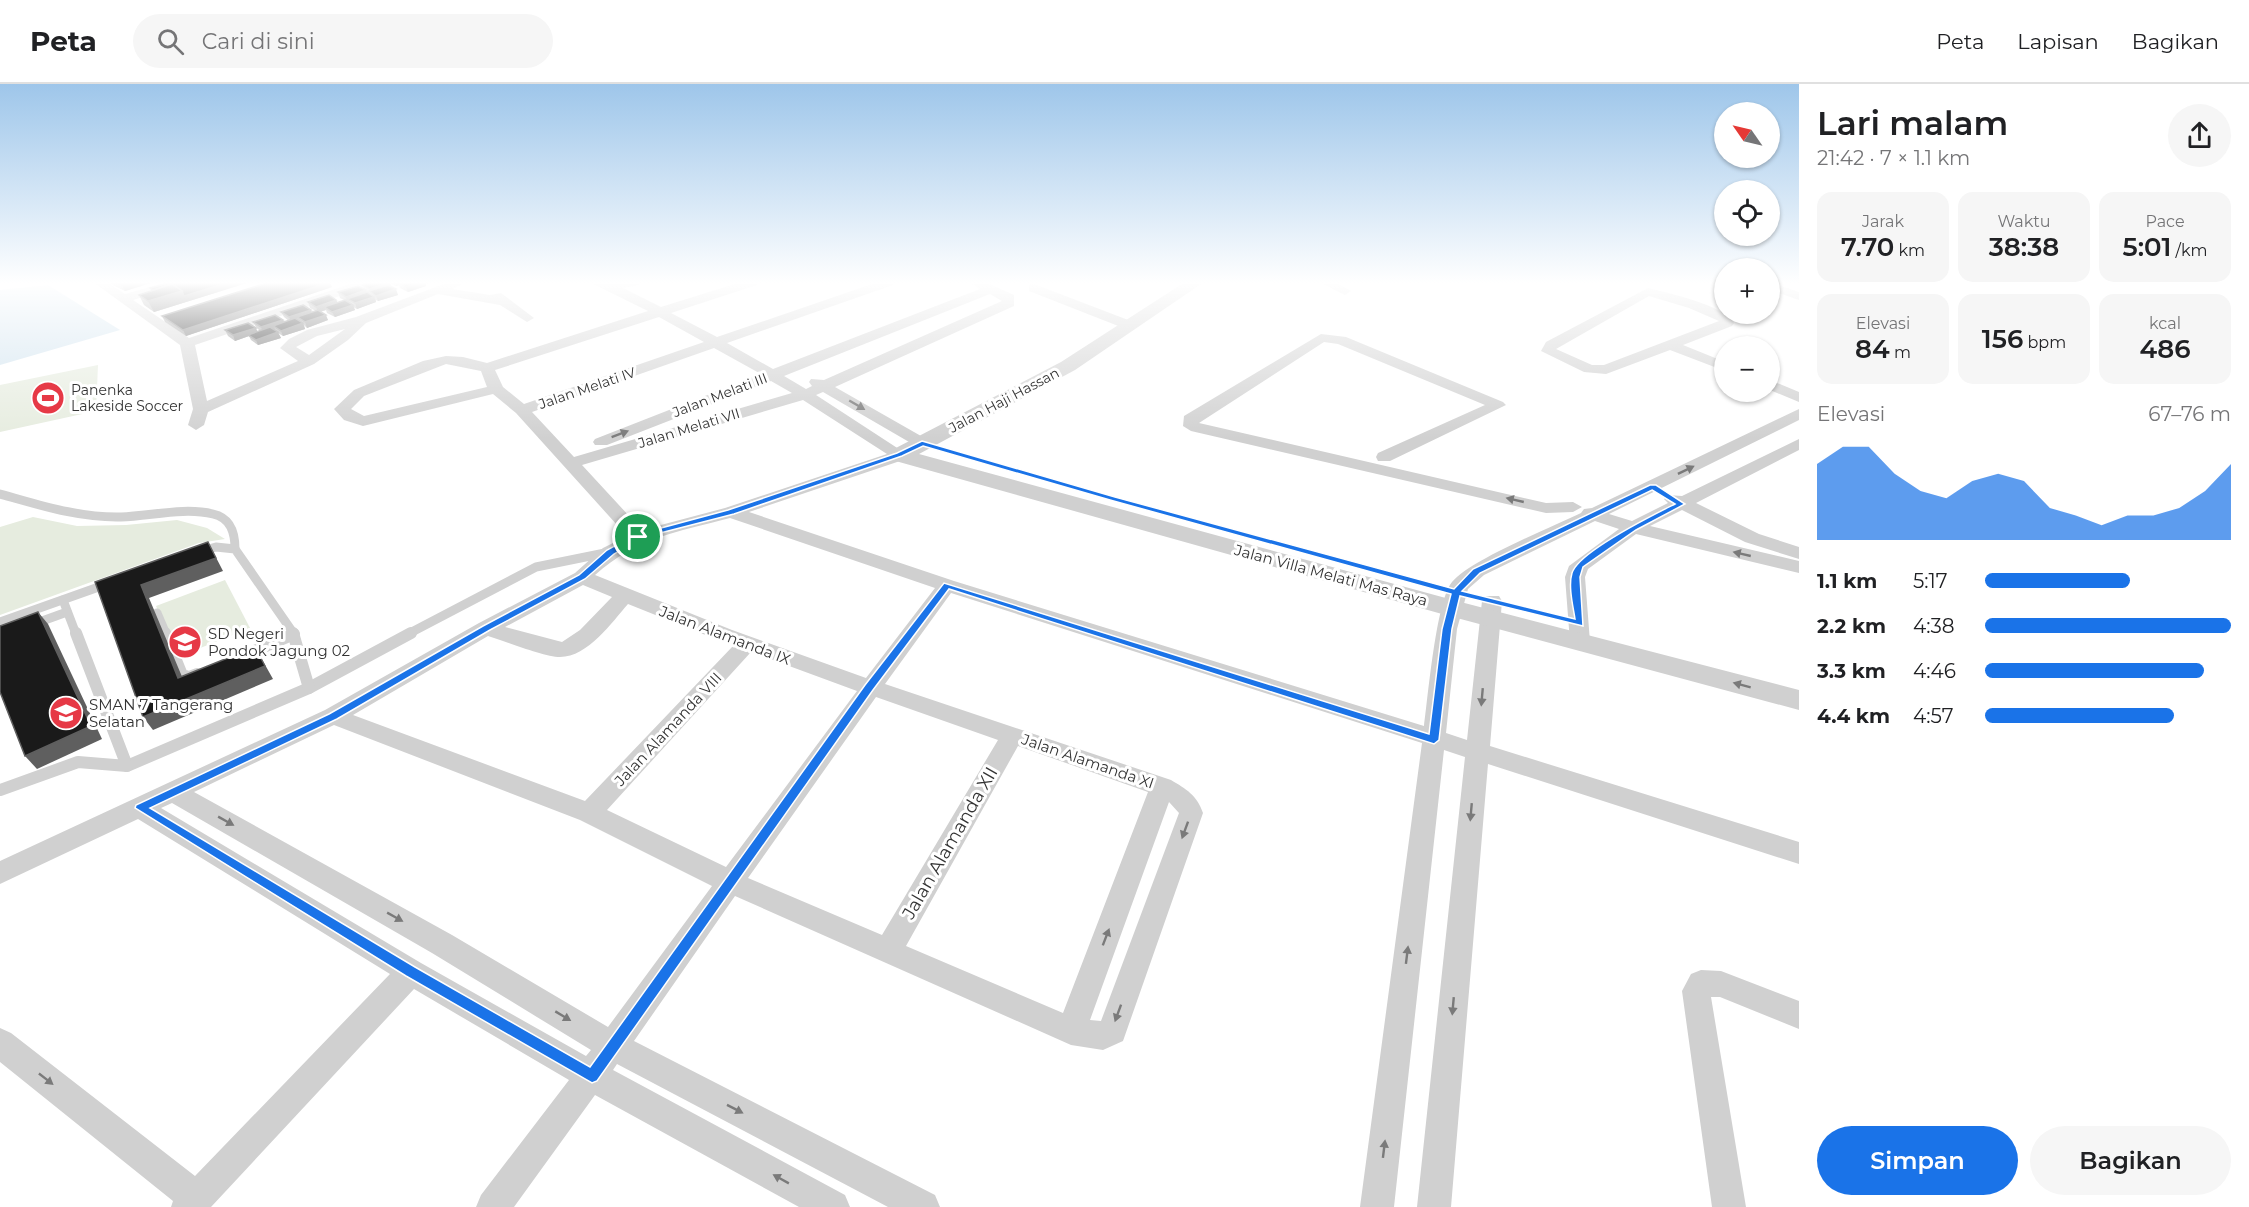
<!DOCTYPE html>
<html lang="id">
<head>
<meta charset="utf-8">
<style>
	body { margin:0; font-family:Montserrat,sans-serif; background:#f6f6f6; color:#202124; height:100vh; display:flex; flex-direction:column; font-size:22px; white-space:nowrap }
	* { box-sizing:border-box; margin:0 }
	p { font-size:20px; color:#757577 }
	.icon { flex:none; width:33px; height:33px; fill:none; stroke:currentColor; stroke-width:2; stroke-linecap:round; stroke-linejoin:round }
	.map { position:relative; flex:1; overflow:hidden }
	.panel { display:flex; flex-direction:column; background:#fff; width:450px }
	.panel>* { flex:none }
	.needle { width:39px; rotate:304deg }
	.fabs { position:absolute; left:1714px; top:18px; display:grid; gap:12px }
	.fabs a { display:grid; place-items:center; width:66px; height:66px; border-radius:50%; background:#fff; box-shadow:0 2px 4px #0004; font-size:30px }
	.pin { position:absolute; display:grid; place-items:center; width:51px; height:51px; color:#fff; margin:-26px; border:3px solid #fff; border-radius:50%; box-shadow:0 2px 6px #0007 }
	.round { display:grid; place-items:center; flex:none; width:63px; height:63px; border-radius:32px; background:#f6f6f6 }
	.summary { display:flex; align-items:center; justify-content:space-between; height:102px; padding:0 18px }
	h1 { font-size:33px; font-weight:600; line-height:45px }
	.metrics { display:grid; grid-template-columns:repeat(3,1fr); gap:9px; height:102px; padding:6px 18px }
	.metrics div { display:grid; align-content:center; border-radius:15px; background:#f6f6f6; text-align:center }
	.metrics b { font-size:26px; font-weight:600 }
	.metrics small { font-size:16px; font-weight:400 }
	.metrics p { font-size:16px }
	.chart { height:168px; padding:12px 18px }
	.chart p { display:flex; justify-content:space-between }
	.chart svg { width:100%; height:108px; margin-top:6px; fill:#1a73e8; opacity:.7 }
	.button { display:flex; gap:12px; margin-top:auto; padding:12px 18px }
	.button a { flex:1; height:69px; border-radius:36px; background:#1a73e8; color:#fff; font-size:24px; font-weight:600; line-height:69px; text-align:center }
	.button a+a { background:#f6f6f6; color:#202124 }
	ul { padding:0 18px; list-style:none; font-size:20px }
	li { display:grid; grid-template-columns:96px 72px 1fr; align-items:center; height:45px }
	li i { height:15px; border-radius:8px; background:#1a73e8 }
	header { display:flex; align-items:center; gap:36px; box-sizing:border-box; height:84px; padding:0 30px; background:#fff; border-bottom:2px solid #e0e0e0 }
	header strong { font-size:28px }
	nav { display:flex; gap:33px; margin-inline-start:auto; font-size:21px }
	.search { width:420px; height:54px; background:#f6f6f6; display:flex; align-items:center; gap:15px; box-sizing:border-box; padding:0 21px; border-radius:33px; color:#757577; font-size:22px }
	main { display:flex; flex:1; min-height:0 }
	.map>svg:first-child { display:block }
</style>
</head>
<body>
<header>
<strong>Peta</strong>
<div class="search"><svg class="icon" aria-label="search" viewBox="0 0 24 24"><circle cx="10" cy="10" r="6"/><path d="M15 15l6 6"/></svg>Cari di sini</div>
<nav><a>Peta</a><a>Lapisan</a><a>Bagikan</a></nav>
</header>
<main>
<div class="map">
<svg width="1799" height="1123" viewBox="0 0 1799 1123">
	<rect width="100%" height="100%" fill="#fff"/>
	<g fill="#e6ecdf">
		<path d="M 98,281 L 96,327 L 0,348 L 0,301 Z"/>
		<path d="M 33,433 L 77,442 L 126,441 L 177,436 L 207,444 L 225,455 L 199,459 L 0,531 L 0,443 Z"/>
		<path d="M 225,496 L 250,544 L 178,573 L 156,522 Z"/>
	</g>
	<path fill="#cfe2ee" d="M 48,201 L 120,246 L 0,281 L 0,206 Z"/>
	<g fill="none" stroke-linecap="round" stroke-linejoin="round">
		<g stroke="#d0d0d0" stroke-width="9">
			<path d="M 0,410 C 40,421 79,434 121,433 C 151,432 184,423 213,430 C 231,434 235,449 235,465"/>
			<path d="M 198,468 L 216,463 L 235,465 L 294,550"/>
			<path d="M 63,516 L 76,550"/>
			<path d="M 157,529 L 166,550"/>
			<path d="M 0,538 L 110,499"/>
			<path d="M 31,541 L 67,528"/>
			<path d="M 408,550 L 536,483 L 610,468"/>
		</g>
		<g stroke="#d0d0d0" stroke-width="12">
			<path d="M 76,549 L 127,682 L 309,604 L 411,549"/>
			<path d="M 165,549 L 182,591 L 189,593 L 197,590"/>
			<path d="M 293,549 L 309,604"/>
			<path d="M 245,571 L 294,550"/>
			<path d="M 0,706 L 78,678 L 127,682"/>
		</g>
		<g fill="#d0d0d0" fill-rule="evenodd">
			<path d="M 93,198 L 107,198 L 125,210 L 167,198 L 185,198 L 183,201 L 133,216 L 189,254 L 356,198 L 374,198 L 372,201 L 195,261 L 207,317 L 298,277 L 280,264 L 289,255 L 307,246 L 356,233 L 449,198 L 467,198 L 452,205 L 490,211 L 501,209 L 534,234 L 527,238 L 500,221 L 438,210 L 366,239 L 348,256 L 314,280 L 208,328 L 204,341 L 196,346 L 188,341 L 193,325 L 180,261 ZM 345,245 L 309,271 L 296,263 L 317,252 Z"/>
			<path d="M 589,198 L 640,198 L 638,201 L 623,204 L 661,223 L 741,198 L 759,198 L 757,201 L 671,229 L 717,253 L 878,198 L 895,198 L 893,201 L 727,259 L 773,285 L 980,205 L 969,198 L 985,198 L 1014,211 L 1014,222 L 835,303 L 928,356 L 930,359 L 928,362 L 916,362 L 823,308 L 816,311 L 908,371 L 906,375 L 749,428 L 954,497 L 1424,642 C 1428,614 1436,517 1452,498 C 1472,475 1550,444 1581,429 L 1584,425 L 1592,424 L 1799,325 L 1799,336 L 1609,430 L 1632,437 L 1668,419 L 1664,415 L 1667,411 L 1682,412 L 1799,355 L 1799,366 L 1696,419 L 1759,450 L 1799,463 L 1799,475 L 1745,458 L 1682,426 L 1650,442 L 1799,477 L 1799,489 L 1636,450 L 1588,485 L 1585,493 L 1590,558 L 1587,563 L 1573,563 L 1570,558 L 1565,493 L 1569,482 L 1619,445 L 1595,437 L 1484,491 L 1468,505 L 1457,545 L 1446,649 L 1467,656 L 1482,517 L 1485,512 L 1499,512 L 1502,517 L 1490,662 L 1799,758 L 1799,780 L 1488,680 L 1451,1123 L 1417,1123 L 1465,673 L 1444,666 L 1394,1123 L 1360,1123 L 1422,659 L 951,509 L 885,600 L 1171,696 C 1186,705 1197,711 1203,729 L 1123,957 L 1103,966 L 1071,961 L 735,812 L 634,957 L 935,1111 L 940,1123 L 888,1123 L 617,980 L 613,986 L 845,1111 L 850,1123 L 799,1123 L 595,1011 L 514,1123 L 476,1123 L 481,1111 L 569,996 L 414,905 L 211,1123 L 171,1123 L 173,1117 L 0,978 L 0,944 L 11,949 L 195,1092 L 390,890 L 138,735 L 0,800 L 0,777 L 325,626 L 479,539 L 575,489 L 603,464 L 627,452 L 516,329 L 493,310 L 363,342 L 344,336 L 334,325 L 354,306 L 423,277 L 446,272 L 463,273 L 487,279 L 648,227 ZM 990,210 L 1002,217 L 824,296 L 811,295 L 809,298 L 812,302 L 806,305 L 784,292 ZM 659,233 L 704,258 L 524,320 L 503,303 L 495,286 ZM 714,264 L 761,290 L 595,355 L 593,358 L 595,361 L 607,361 L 771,297 L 792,309 L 574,373 L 532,328 ZM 446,280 L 481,287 L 487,303 L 364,332 L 351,325 L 364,312 ZM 803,316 L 887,370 L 725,424 L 642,446 L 582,381 ZM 730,434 L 935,504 L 866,594 L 732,546 L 595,491 C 638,453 677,448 730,434 ZM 583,501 L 612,513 L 580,546 L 562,558 L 505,543 ZM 628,520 L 733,562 L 585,717 L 353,631 L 488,552 C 505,557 544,573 560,573 C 588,573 612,538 628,520 ZM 751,568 L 857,607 L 726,783 L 607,726 ZM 876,613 L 998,656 L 882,851 L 748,794 ZM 334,641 L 580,736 L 712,802 L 608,943 L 452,851 L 194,708 ZM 1018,662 L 1148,708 L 1063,929 L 906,862 ZM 1169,718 L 1179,729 L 1101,937 L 1090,936 ZM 172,719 L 432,869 L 591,966 L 586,972 L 421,879 L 161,724 Z"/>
			<path d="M 1319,198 L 1335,198 L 1351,207 L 1345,211 Z"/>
			<path d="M 1770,198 L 1799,208 L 1799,216 L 1770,206 Z"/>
			<path d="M 1034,200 L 1136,239 L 1138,242 L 1131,246 L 1126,245 L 1029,207 L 1029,201 Z"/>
			<path d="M 1648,204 C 1668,209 1724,221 1734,239 L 1732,242 L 1683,261 L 1725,278 L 1725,287 L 1670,266 L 1606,290 L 1584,288 L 1541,267 L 1546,258 ZM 1649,212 L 1689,224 L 1719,237 L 1604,281 L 1592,281 L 1556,265 Z"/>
			<path d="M 1321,250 L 1346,253 L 1503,318 L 1506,321 L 1390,377 L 1378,377 L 1376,373 L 1378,369 L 1485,321 L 1338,260 L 1324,258 L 1199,339 L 1546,419 L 1573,418 L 1582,423 L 1573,428 L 1546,429 L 1191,347 L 1183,342 L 1184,332 Z"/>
			<path d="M 1770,296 L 1799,308 L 1799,318 L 1770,306 Z"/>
			<path d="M 1701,886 L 1721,887 L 1799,917 L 1799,945 L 1720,913 L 1711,913 L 1746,1123 L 1712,1123 L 1682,907 L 1691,890 Z"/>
		</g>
		<path fill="#d0d0d0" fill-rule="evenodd" d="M 1185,198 L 1204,198 L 1075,286 L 919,370 L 1453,516 L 1799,606 L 1799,626 L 1442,530 L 892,376 L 889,371 L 892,366 L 1061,278 Z"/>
	</g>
	<g fill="#8c8c8c">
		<path d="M 107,198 L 154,198 L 125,207 Z"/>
		<path d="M 171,198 L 250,198 L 154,228 L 144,221 L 139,211 L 151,207 L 150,204 Z"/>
		<path d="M 371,198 L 435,198 L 427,200 L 426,199 L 426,202 L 408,208 L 400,204 L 399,201 L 396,202 L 390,199 L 392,203 L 398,211 L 378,217 L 376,216 L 376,218 L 357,225 L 353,223 L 355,226 L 335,233 L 327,229 L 326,226 L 320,228 L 328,236 L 307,244 L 304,241 L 305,245 L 283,252 L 278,249 L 281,254 L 258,261 L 251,256 L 249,252 L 235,257 L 228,252 L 225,246 L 257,248 L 260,247 L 256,243 L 253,238 L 284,238 L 289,237 L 284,233 L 281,228 L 312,228 L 316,227 L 310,224 L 308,218 L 336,216 L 337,219 L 344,216 L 340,214 L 338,208 L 364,205 L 362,201 Z"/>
		<path d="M 332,203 L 186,252 L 165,238 L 162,232 Z"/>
	</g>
	<g fill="#5f5f5f">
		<path d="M 134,198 L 154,198 L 125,207 L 122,201 Z"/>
		<path d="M 230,198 L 250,198 L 154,228 L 148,217 L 182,207 Z"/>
		<path d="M 330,198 L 332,203 L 186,252 L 183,246 Z"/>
		<path d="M 390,198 L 392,204 L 372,210 L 370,205 Z"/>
		<path d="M 395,198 L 410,198 L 398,198 L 399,201 L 396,202 Z"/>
		<path d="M 421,198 L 425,198 L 426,202 L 408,208 L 406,203 Z"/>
		<path d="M 396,205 L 398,211 L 378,217 L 376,212 Z"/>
		<path d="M 366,206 L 368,212 L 347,215 L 348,218 L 346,213 Z"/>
		<path d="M 374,213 L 376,218 L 357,225 L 355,219 Z"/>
		<path d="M 336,216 L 339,221 L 324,223 L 326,226 L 318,228 L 316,223 Z"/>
		<path d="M 353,221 L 355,226 L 335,233 L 332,228 Z"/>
		<path d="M 311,226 L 313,231 L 297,233 L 298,236 L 291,238 L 289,233 Z"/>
		<path d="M 326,231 L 328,236 L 307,244 L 305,238 Z"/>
		<path d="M 283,236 L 286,241 L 273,242 L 275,245 L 263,249 L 261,243 Z"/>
		<path d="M 303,239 L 305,245 L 283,252 L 281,247 Z"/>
		<path d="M 256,244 L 258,249 L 248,251 L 249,252 L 235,257 L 233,251 Z"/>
		<path d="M 278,248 L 281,254 L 258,261 L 256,256 Z"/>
		<path d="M 208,458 L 223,487 L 149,514 L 188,607 L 178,594 L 141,501 Z"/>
		<path d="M 38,528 L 48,540 L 102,655 L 37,685 L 25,672 Z"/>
		<path d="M 255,563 L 273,595 L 153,646 L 143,633 Z"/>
	</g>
	<g fill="#1a1a1a" stroke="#5f5f5f" stroke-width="1.5">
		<path d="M 115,198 L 134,198 L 122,201 Z"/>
		<path d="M 171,198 L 230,198 L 184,212 L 182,207 L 172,200 L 153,206 L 150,204 Z"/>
		<path d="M 270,198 L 330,198 L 183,246 L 162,232 Z"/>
		<path d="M 371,198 L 390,198 L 370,205 L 362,201 Z"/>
		<path d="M 398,198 L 421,198 L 406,203 Z"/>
		<path d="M 172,200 L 182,207 L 148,217 L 139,211 Z"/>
		<path d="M 388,201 L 396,205 L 376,212 L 369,207 Z"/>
		<path d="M 358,202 L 366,206 L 346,213 L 338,208 Z"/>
		<path d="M 367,208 L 374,213 L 355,219 L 347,215 Z"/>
		<path d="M 329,211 L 336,216 L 316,223 L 308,218 Z"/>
		<path d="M 345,216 L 353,221 L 332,228 L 324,223 Z"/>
		<path d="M 303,221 L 311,226 L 289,233 L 281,228 Z"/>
		<path d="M 318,226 L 326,231 L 305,238 L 297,233 Z"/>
		<path d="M 275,231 L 283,236 L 261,243 L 253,238 Z"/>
		<path d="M 295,234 L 303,239 L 281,247 L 273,242 Z"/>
		<path d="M 248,239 L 256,244 L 233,251 L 225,246 Z"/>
		<path d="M 270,243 L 278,248 L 256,256 L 248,251 Z"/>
		<path d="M 208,458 L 216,474 L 141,501 L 178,594 L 255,563 L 265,582 L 143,633 L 95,498 Z"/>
		<path d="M 38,528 L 91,642 L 25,672 L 0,608 L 0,542 Z"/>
	</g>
	<defs><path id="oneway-solid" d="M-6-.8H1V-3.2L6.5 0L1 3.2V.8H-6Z" transform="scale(1.5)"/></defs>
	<g fill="#7a7a7a">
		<use href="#oneway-solid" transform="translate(857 321) rotate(30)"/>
		<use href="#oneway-solid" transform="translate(620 350) rotate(-21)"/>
		<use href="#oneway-solid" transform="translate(1686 386) rotate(-26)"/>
		<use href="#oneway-solid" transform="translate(1515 416) rotate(-167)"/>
		<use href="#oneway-solid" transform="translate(1742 470) rotate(-167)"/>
		<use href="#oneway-solid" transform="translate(1742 601) rotate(-165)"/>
		<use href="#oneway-solid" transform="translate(1482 613) rotate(95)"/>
		<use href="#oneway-solid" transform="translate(1471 728) rotate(95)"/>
		<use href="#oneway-solid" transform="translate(226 737) rotate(29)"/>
		<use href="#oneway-solid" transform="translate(1185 746) rotate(110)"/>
		<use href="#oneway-solid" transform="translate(395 833) rotate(29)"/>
		<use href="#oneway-solid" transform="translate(1106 853) rotate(-69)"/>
		<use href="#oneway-solid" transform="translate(1407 871) rotate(-83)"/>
		<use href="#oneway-solid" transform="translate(1453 922) rotate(95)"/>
		<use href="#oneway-solid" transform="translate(1118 929) rotate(110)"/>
		<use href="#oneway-solid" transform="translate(563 932) rotate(31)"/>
		<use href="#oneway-solid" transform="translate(46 995) rotate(38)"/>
		<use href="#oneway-solid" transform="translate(735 1025) rotate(27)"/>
		<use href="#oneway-solid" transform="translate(1384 1065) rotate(-83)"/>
		<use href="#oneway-solid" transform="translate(781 1095) rotate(-151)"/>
	</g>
	<linearGradient id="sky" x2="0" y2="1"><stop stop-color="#9ec6ea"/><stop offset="0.56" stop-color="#fff"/><stop offset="1" stop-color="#fff" stop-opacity="0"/></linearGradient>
	<rect width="1799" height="355" fill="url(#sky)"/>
	<path fill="#1a73e8" stroke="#fff" stroke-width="1.5" fill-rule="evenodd" d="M 922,357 L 1115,413 L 1454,505 L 1473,485 L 1650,401 L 1656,401 L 1685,420 L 1636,446 L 1583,483 L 1580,493 L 1583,542 L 1460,512 L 1452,545 L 1439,656 L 1434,660 L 949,505 L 873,606 L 597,997 L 592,999 L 406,892 L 135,724 L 136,721 L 329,630 L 483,542 L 579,491 L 607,466 L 635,451 L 728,426 L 897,369 ZM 923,362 L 1110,416 L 1451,510 L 1442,545 L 1429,650 L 944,499 L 865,601 L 590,983 L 415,883 L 150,724 L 337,635 L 490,546 L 585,495 L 614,470 L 641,454 L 734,430 L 902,372 ZM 1652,406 L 1675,420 C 1653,431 1579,467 1572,489 C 1568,502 1573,522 1575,535 L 1462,507 L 1480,489 Z"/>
	<defs>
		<symbol id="stadium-disc" viewBox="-11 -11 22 22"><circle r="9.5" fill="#e63946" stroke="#fff"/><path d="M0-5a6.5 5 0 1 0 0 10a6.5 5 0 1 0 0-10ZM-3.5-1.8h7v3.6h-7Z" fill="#fff"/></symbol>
		<symbol id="school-disc" viewBox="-11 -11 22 22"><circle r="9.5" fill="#e63946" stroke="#fff"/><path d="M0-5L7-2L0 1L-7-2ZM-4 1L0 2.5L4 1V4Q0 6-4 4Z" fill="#fff"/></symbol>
	</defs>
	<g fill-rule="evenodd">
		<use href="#stadium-disc" x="29" y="295" width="38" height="38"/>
		<use href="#school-disc" x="166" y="539" width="38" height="38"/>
		<use href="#school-disc" x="47" y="610" width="38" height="38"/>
	</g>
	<g text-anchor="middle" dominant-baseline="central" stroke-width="6" stroke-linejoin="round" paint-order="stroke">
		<g font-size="14" fill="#333" stroke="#fff">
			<text transform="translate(587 304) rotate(-19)">Jalan Melati IV</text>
			<text transform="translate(720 311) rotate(-21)">Jalan Melati III</text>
			<text transform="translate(1004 316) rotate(-28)">Jalan Haji Hassan</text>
			<text transform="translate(689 344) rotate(-17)">Jalan Melati VII</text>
		</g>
		<g font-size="14" fill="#333" stroke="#fff" text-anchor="start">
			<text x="71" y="306">Panenka<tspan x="71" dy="16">Lakeside Soccer</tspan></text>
		</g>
		<g font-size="15" fill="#333" stroke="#fff">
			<text transform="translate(1331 491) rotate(15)">Jalan Villa Melati Mas Raya</text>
			<text transform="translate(725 551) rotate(21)">Jalan Alamanda IX</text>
			<text transform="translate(668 645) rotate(-47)">Jalan Alamanda VIII</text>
			<text transform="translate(1088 677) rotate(19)">Jalan Alamanda XI</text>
		</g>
		<g font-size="15" fill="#333" stroke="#fff" text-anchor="start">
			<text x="208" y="549">SD Negeri<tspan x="208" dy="17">Pondok Jagung 02</tspan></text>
			<text x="89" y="620">SMAN 7 Tangerang<tspan x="89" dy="17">Selatan</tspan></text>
		</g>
		<g font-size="18" fill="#333" stroke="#fff">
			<text transform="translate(950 759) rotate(-60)">Jalan Alamanda XII</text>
		</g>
	</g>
</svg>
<div class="fabs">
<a><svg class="needle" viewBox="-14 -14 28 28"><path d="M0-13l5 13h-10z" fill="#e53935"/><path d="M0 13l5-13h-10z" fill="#757577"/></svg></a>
<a><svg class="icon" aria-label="locate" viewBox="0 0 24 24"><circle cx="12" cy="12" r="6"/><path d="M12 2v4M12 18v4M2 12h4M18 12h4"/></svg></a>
<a>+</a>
<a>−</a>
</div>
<div class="pin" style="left:638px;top:453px;background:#1e9e55"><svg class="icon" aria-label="arrive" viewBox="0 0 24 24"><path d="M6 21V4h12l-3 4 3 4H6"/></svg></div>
</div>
<section class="panel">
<div class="summary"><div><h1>Lari malam</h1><p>21:42 · 7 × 1.1 km</p></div><a class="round"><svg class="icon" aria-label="share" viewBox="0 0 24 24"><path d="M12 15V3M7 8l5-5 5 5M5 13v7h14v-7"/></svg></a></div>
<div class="metrics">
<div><p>Jarak</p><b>7.70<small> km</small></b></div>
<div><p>Waktu</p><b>38:38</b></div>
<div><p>Pace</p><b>5:01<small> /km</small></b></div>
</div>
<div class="metrics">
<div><p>Elevasi</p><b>84<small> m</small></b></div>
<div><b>156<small> bpm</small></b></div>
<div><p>kcal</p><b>486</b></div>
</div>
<div class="chart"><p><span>Elevasi</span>67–76 m</p>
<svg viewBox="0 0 160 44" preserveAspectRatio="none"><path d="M0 44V13L10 6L20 6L30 17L40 24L50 27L60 20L70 17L80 20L90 31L100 34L110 38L120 34L130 34L140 31L150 24L160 13V44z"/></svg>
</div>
<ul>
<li><b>1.1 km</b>5:17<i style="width:59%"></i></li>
<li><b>2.2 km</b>4:38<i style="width:100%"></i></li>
<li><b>3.3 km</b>4:46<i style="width:89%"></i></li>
<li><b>4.4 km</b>4:57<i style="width:77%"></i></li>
</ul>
<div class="button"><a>Simpan</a><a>Bagikan</a></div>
</section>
</main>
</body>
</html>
